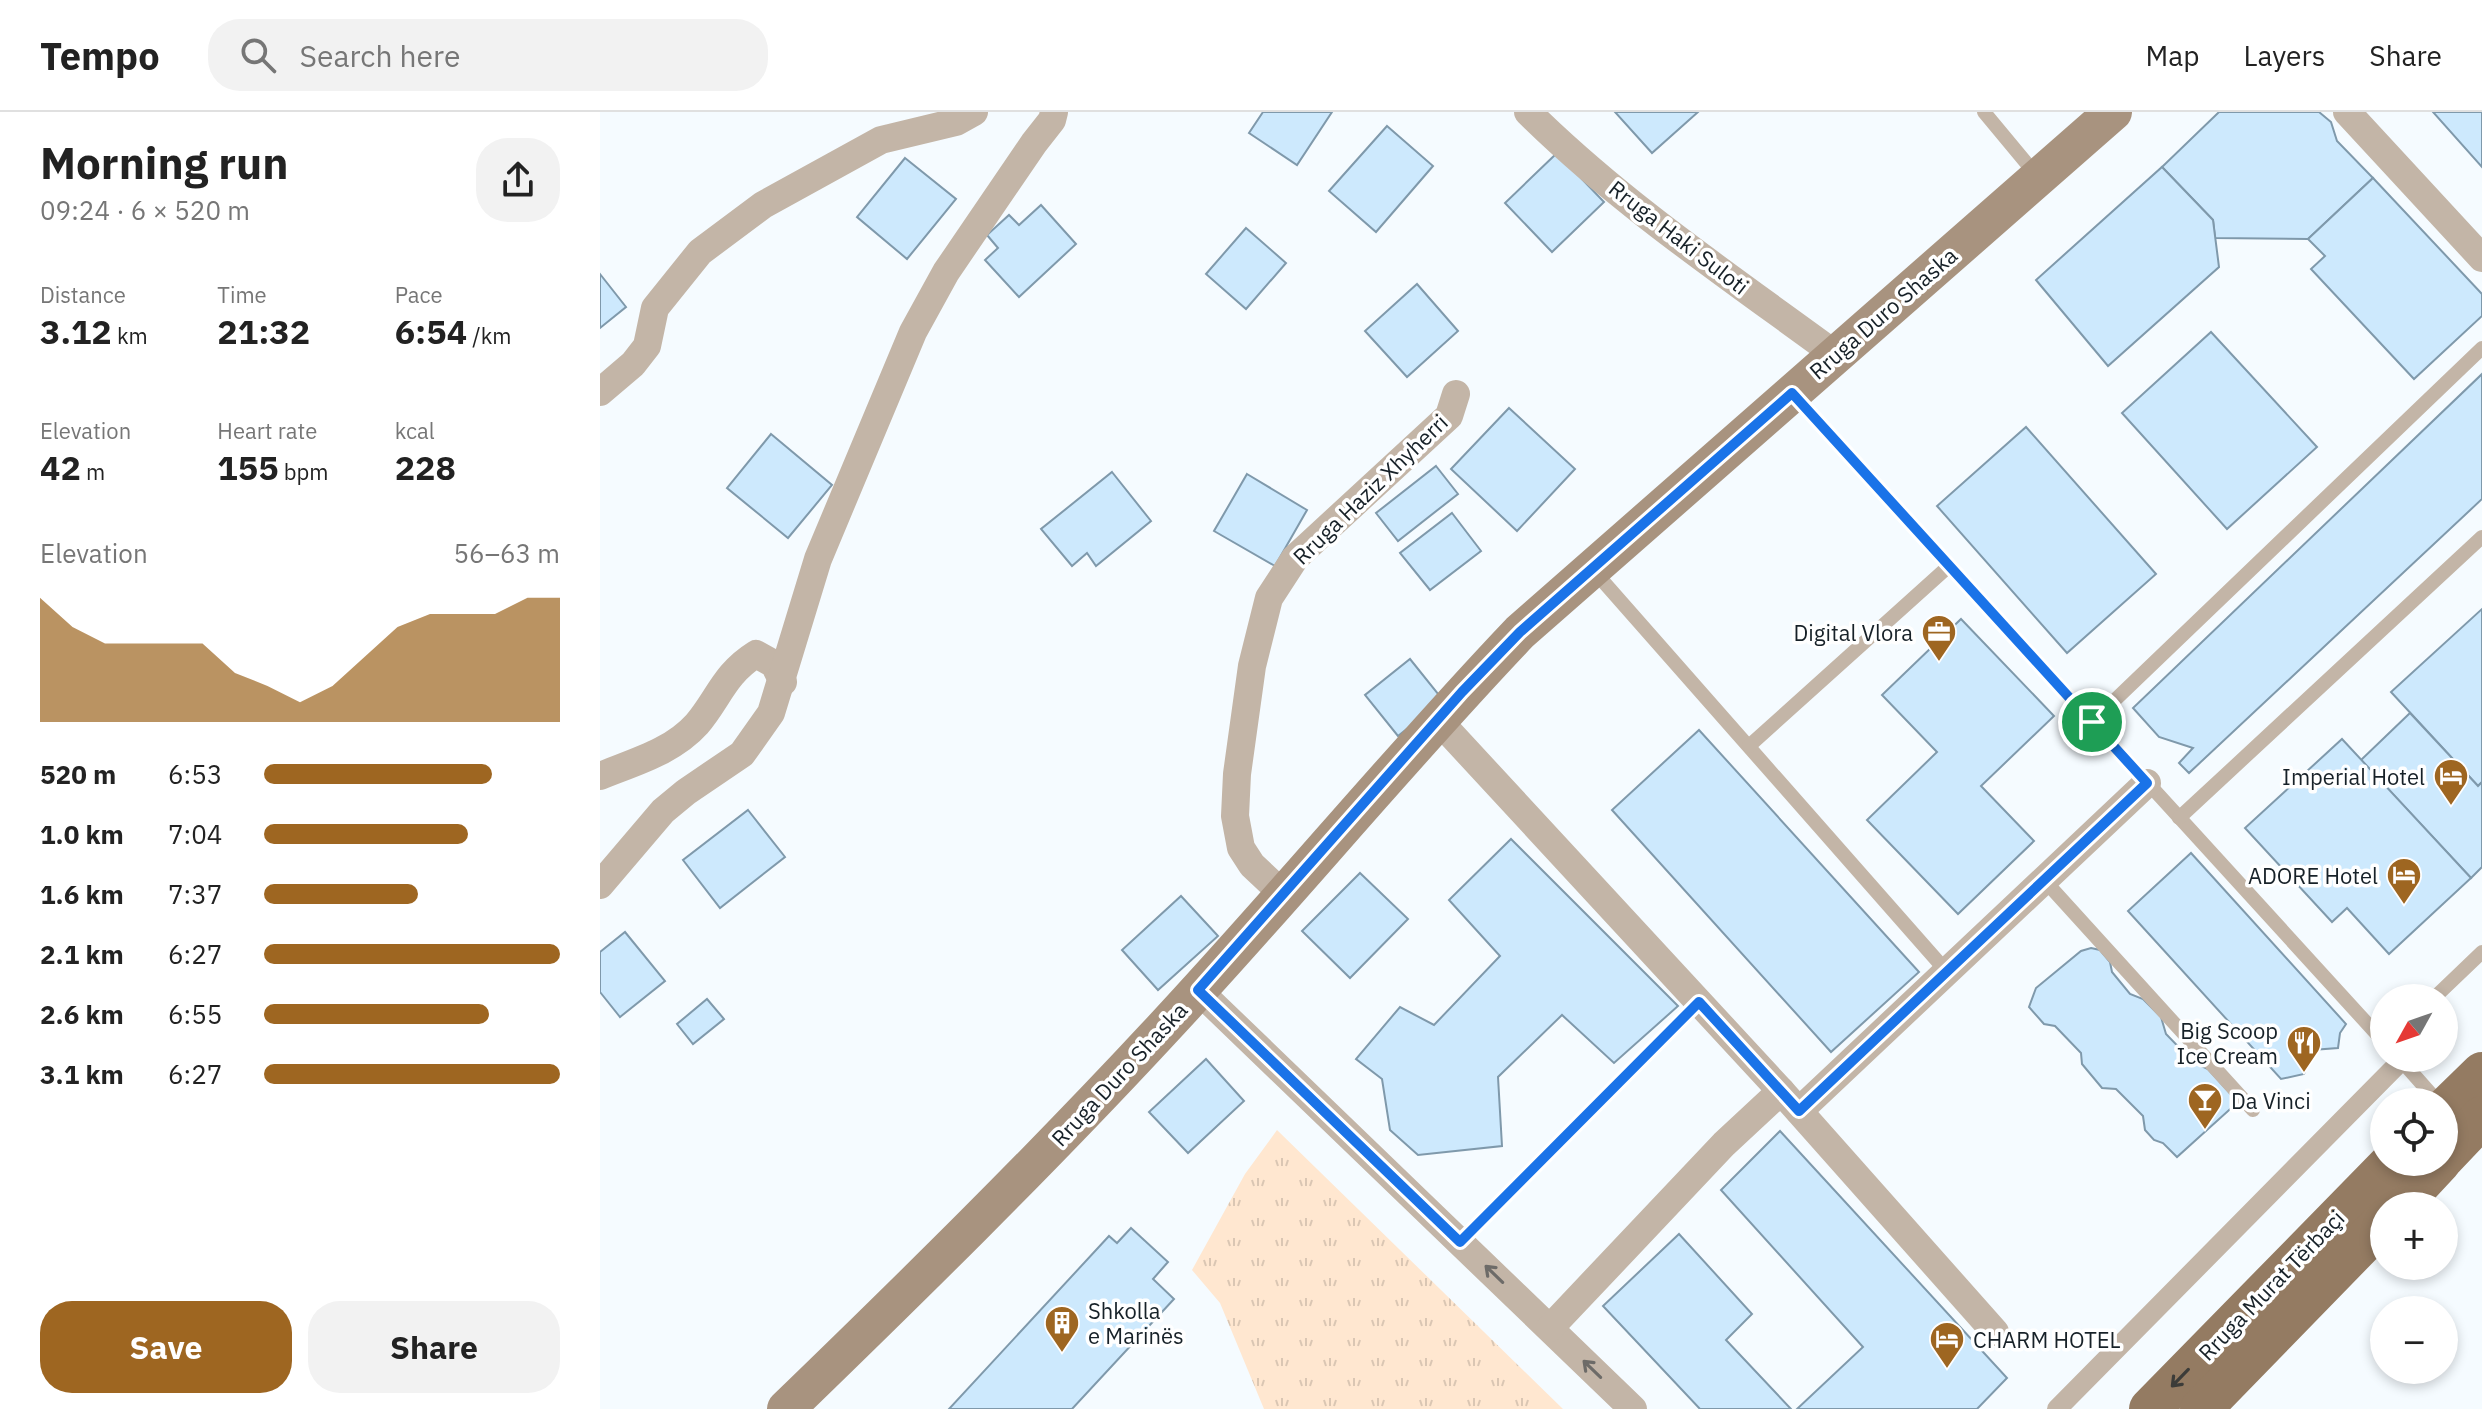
<!DOCTYPE html>
<html lang="en">
<head>
<meta charset="utf-8">
<style>
	body { margin:0; font-family:"IBM Plex Sans",sans-serif; background:#f2f2f2; color:#222; height:100vh; display:flex; flex-direction:column; font-size:30px; white-space:nowrap }
	* { box-sizing:border-box; margin:0 }
	p { font-size:26px; color:#767676 }
	.icon { flex:none; width:44px; height:44px; fill:none; stroke:currentColor; stroke-width:2; stroke-linecap:round; stroke-linejoin:round }
	.map { position:relative; flex:1; overflow:hidden }
	.drawer { display:flex; flex-direction:column; background:#fff; width:600px }
	.drawer>* { flex:none }
	.needle { width:52px; rotate:230deg }
	.tools { position:absolute; left:1770px; top:872px; display:grid; gap:16px }
	.tools a { display:grid; place-items:center; width:88px; height:88px; border-radius:50%; background:#fff; box-shadow:0 4px 12px #0003; font-size:40px }
	.pin { position:absolute; display:grid; place-items:center; width:68px; height:68px; color:#fff; margin:-34px; border:4px solid #fff; border-radius:50%; box-shadow:0 2px 8px #0007 }
	.round { display:grid; place-items:center; flex:none; width:84px; height:84px; border-radius:32px; background:#f2f2f2 }
	.summary { display:flex; align-items:center; justify-content:space-between; height:136px; padding:0 40px }
	h1 { font-size:44px; font-weight:700; line-height:60px }
	.figures { display:grid; grid-template-columns:repeat(3,1fr); gap:12px; height:136px; padding:8px 40px }
	.figures div { display:grid; align-content:center }
	.figures b { font-size:34px; font-weight:700 }
	.figures small { font-size:22px; font-weight:400 }
	.figures p { font-size:22px }
	.chart { height:224px; padding:16px 40px }
	.chart p { display:flex; justify-content:space-between }
	.chart svg { width:100%; height:144px; margin-top:8px; fill:#9e6621; opacity:.7 }
	.primary-button { display:flex; gap:16px; margin-top:auto; padding:16px 40px }
	.primary-button a { flex:1; height:92px; border-radius:32px; background:#9e6621; color:#fff; font-size:32px; font-weight:700; line-height:92px; text-align:center }
	.primary-button a+a { background:#f2f2f2; color:#222 }
	ul { padding:0 40px; list-style:none; font-size:26px }
	li { display:grid; grid-template-columns:128px 96px 1fr; align-items:center; height:60px }
	li i { height:20px; border-radius:10px; background:#9e6621 }
	header { display:flex; align-items:center; gap:48px; box-sizing:border-box; height:112px; padding:0 40px; background:#fff; border-bottom:2px solid #e0e0e0 }
	header strong { font-size:38px }
	nav { display:flex; gap:44px; margin-inline-start:auto; font-size:28px }
	.search { width:560px; height:72px; background:#f2f2f2; display:flex; align-items:center; gap:20px; box-sizing:border-box; padding:0 28px; border-radius:32px; color:#767676; font-size:30px }
	main { display:flex; flex:1; min-height:0 }
	.map>svg:first-child { display:block }
</style>
</head>
<body>
<header>
<strong>Tempo</strong>
<div class="search"><svg class="icon" aria-label="search" viewBox="0 0 24 24"><circle cx="10" cy="10" r="6"/><path d="M15 15l6 6"/></svg>Search here</div>
<nav><a>Map</a><a>Layers</a><a>Share</a></nav>
</header>
<main>
<section class="drawer">
<div class="summary"><div><h1>Morning run</h1><p>09:24 · 6 × 520 m</p></div><a class="round"><svg class="icon" aria-label="share" viewBox="0 0 24 24"><path d="M12 15V3M7 8l5-5 5 5M5 13v7h14v-7"/></svg></a></div>
<div class="figures">
<div><p>Distance</p><b>3.12<small> km</small></b></div>
<div><p>Time</p><b>21:32</b></div>
<div><p>Pace</p><b>6:54<small> /km</small></b></div>
</div>
<div class="figures">
<div><p>Elevation</p><b>42<small> m</small></b></div>
<div><p>Heart rate</p><b>155<small> bpm</small></b></div>
<div><p>kcal</p><b>228</b></div>
</div>
<div class="chart"><p><span>Elevation</span>56–63 m</p>
<svg viewBox="0 0 160 44" preserveAspectRatio="none"><path d="M0 44V6L10 15L20 20L30 20L40 20L50 20L60 29L70 33L80 38L90 33L100 24L110 15L120 11L130 11L140 11L150 6L160 6V44z"/></svg>
</div>
<ul>
<li><b>520 m</b>6:53<i style="width:77%"></i></li>
<li><b>1.0 km</b>7:04<i style="width:69%"></i></li>
<li><b>1.6 km</b>7:37<i style="width:52%"></i></li>
<li><b>2.1 km</b>6:27<i style="width:100%"></i></li>
<li><b>2.6 km</b>6:55<i style="width:76%"></i></li>
<li><b>3.1 km</b>6:27<i style="width:100%"></i></li>
</ul>
<div class="primary-button"><a>Save</a><a>Share</a></div>
</section>
<div class="map">
<svg width="1882" height="1297" viewBox="0 0 1882 1297">
	<defs>
		<pattern id="grass-tufts" width="24" height="20" patternUnits="userSpaceOnUse" patternTransform="scale(2)"><rect width="24" height="20" fill="#ffe7d0"/><path d="M3 7l-1-3M5 7V3M7 7l1-3M15 17l-1-3M17 17v-4M19 17l1-3" fill="none" stroke="#dac6b3"/></pattern>
	</defs>
	<rect width="100%" height="100%" fill="#f5fbff"/>
	<path fill="url(#grass-tufts)" d="M 677,1018 L 963,1297 L 664,1297 L 620,1191 L 592,1158 L 645,1062 Z"/>
	<g fill="#cde9fd" stroke="#7f99ab" stroke-width="2">
		<path d="M 663,0 L 732,0 L 697,53 L 649,21 Z"/>
		<path d="M 1015,0 L 1098,0 L 1052,41 Z"/>
		<path d="M 1619,0 L 1719,0 L 1731,10 L 1737,29 L 1773,66 L 1708,127 L 1615,126 L 1613,108 L 1562,55 Z"/>
		<path d="M 1833,0 L 1882,0 L 1882,55 Z"/>
		<path d="M 787,14 L 833,54 L 776,120 L 729,79 Z"/>
		<path d="M 957,41 L 1004,90 L 952,140 L 905,91 Z"/>
		<path d="M 305,46 L 356,87 L 307,147 L 257,105 Z"/>
		<path d="M 1562,55 L 1613,108 L 1619,155 L 1508,254 L 1436,168 Z"/>
		<path d="M 1773,66 L 1882,182 L 1882,204 L 1814,267 L 1711,157 L 1725,144 L 1708,127 Z"/>
		<path d="M 441,93 L 476,132 L 419,185 L 385,148 L 398,136 L 387,123 L 409,103 L 419,113 Z"/>
		<path d="M 646,116 L 686,151 L 646,197 L 606,162 Z"/>
		<path d="M 0,162 L 26,195 L 0,216 Z"/>
		<path d="M 817,172 L 858,219 L 807,265 L 765,219 Z"/>
		<path d="M 1611,220 L 1717,335 L 1627,417 L 1522,301 Z"/>
		<path d="M 1882,262 L 1882,387 L 1589,661 L 1579,651 L 1593,636 L 1559,625 L 1533,596 Z"/>
		<path d="M 909,296 L 975,357 L 917,419 L 851,357 Z"/>
		<path d="M 1426,315 L 1556,462 L 1467,541 L 1337,394 Z"/>
		<path d="M 171,322 L 232,373 L 188,426 L 127,376 Z"/>
		<path d="M 836,354 L 858,382 L 798,429 L 776,401 Z"/>
		<path d="M 512,360 L 551,409 L 496,454 L 487,441 L 472,454 L 441,417 Z"/>
		<path d="M 647,362 L 707,398 L 675,454 L 614,419 Z"/>
		<path d="M 852,401 L 881,439 L 830,478 L 800,441 Z"/>
		<path d="M 1882,497 L 1882,670 L 1878,674 L 1791,580 Z"/>
		<path d="M 1361,507 L 1454,604 L 1381,674 L 1434,729 L 1358,802 L 1267,708 L 1337,640 L 1282,583 Z"/>
		<path d="M 810,547 L 843,588 L 798,624 L 765,583 Z"/>
		<path d="M 1810,601 L 1878,674 L 1882,670 L 1882,755 L 1871,766 L 1761,648 Z"/>
		<path d="M 1099,618 L 1319,860 L 1231,940 L 1012,698 Z"/>
		<path d="M 1742,627 L 1871,766 L 1789,842 L 1747,796 L 1732,810 L 1645,716 Z"/>
		<path d="M 148,698 L 185,745 L 120,796 L 83,748 Z"/>
		<path d="M 911,727 L 1078,894 L 1014,951 L 962,903 L 898,965 L 902,1034 L 818,1043 L 790,1018 L 782,967 L 756,947 L 800,895 L 834,913 L 900,844 L 849,788 Z"/>
		<path d="M 1591,741 L 1746,912 L 1740,921 L 1738,936 L 1712,938 L 1704,962 L 1681,967 L 1528,799 Z"/>
		<path d="M 760,761 L 808,807 L 750,866 L 702,819 Z"/>
		<path d="M 581,784 L 618,824 L 558,878 L 522,838 Z"/>
		<path d="M 25,820 L 65,869 L 20,905 L 0,880 L 0,840 Z"/>
		<path d="M 1491,836 L 1500,838 L 1510,850 L 1512,860 L 1530,882 L 1543,887 L 1561,905 L 1566,922 L 1594,951 L 1608,957 L 1638,990 L 1577,1045 L 1563,1031 L 1554,1028 L 1545,1018 L 1543,1004 L 1516,977 L 1502,976 L 1482,952 L 1481,941 L 1455,914 L 1444,912 L 1429,895 L 1436,876 L 1481,839 Z"/>
		<path d="M 107,887 L 124,907 L 93,932 L 77,912 Z"/>
		<path d="M 606,947 L 644,989 L 588,1041 L 549,1000 Z"/>
		<path d="M 1180,1019 L 1407,1266 L 1377,1297 L 1197,1297 L 1263,1235 L 1121,1078 Z"/>
		<path d="M 531,1116 L 568,1150 L 553,1167 L 574,1187 L 472,1297 L 349,1297 L 509,1124 L 517,1131 Z"/>
		<path d="M 1079,1122 L 1152,1202 L 1126,1228 L 1191,1297 L 1100,1297 L 1003,1194 Z"/>
	</g>
	<g fill="none" stroke-linecap="round" stroke-linejoin="round">
		<g stroke="#c3b5a7" stroke-width="14">
			<path d="M 1384,0 L 1438,65"/>
			<path d="M 1194,283 L 1784,930"/>
			<path d="M 994,459 L 1348,861"/>
			<path d="M 1492,610 L 1882,236"/>
			<path d="M 1149,634 L 1349,454"/>
			<path d="M 1579,706 L 1882,425"/>
			<path d="M 1445,769 L 1653,998"/>
			<path d="M 1834,886 L 1882,840"/>
			<path d="M 1799,946 L 1838,990"/>
			<path d="M 860,1130 L 1099,890"/>
		</g>
		<path stroke="#c3b5a7" stroke-width="20" d="M 1457,1297 L 1801,949"/>
		<g stroke="#c3b5a7" stroke-width="28">
			<path d="M 928,0 C 1021,92 1131,166 1236,243"/>
			<path d="M 1747,0 L 1882,146"/>
			<path d="M 0,280 L 33,252 L 47,234 L 55,196 L 100,140 L 163,93 L 281,28 L 356,10 L 374,0"/>
			<path d="M 838,608 L 1181,979 L 1395,1220"/>
			<path d="M 0,664 C 34,650 72,640 97,612 C 119,586 124,562 156,542 L 174,552 L 183,570"/>
			<path d="M 0,773 L 63,699 L 86,680 L 142,642 L 171,601 L 218,447 L 313,220 L 346,160 L 434,31 L 452,8 L 454,0"/>
			<path d="M 684,783 L 652,753 L 641,736 L 635,704 L 637,662 L 652,554 L 669,486 L 695,446 L 849,304 L 856,282"/>
			<path d="M 598,878 L 1033,1297"/>
			<path d="M 1199,999 L 1547,671"/>
			<path d="M 950,1216 L 1124,1032 L 1181,979"/>
		</g>
		<path stroke="#a8937f" stroke-width="38" d="M 186,1297 C 312,1175 437,1052 556,924 C 680,792 795,651 920,520 L 1513,0"/>
		<g stroke="#947b62" stroke-width="42">
			<path d="M 1844,998 L 1882,961"/>
			<path d="M 1844,1045 L 1882,1005"/>
			<path d="M 1799,1094 L 1840,1050"/>
			<path d="M 1550,1297 L 1792,1050"/>
			<path d="M 1601,1297 L 1784,1109"/>
		</g>
	</g>
	<defs><path id="oneway-shaft" d="M-6 0H5M1.5-3L5.5 0L1.5 3" fill="none" stroke-width="1.6" stroke-linecap="round" stroke-linejoin="round" transform="scale(2)"/></defs>
	<g stroke="#6d6b68">
		<use href="#oneway-shaft" transform="translate(894 1162) rotate(-136)"/>
		<use href="#oneway-shaft" transform="translate(992 1257) rotate(-136)"/>
	</g>
	<use stroke="#3c3c39" href="#oneway-shaft" transform="translate(1580 1266) rotate(134)"/>
	<g fill="none" stroke-linecap="round" stroke-linejoin="round">
		<defs>
			<path id="route" d="M 1192,281 L 1547,671 L 1199,999 L 1099,890 L 860,1130 L 598,878 L 862,580 L 920,520 Z"/>
		</defs>
		<use href="#route" stroke="#fff" stroke-width="16"/>
		<use href="#route" stroke="#1a73e8" stroke-width="10"/>
	</g>
	<defs>
		<symbol id="office-pin" viewBox="-11 -11 22 30"><path d="M0 17L-7.5 6A9.5 9.5 0 1 1 7.5 6Z" fill="#9e6621" stroke="#fff"/><path d="M-6-3h4V-5.5h4V-3h4V5H-6ZM-1-4.5V-3h2v-1.5ZM-6 0V1H6V0Z" fill="#fff"/></symbol>
		<symbol id="hotel-pin" viewBox="-11 -11 22 30"><path d="M0 17L-7.5 6A9.5 9.5 0 1 1 7.5 6Z" fill="#9e6621" stroke="#fff"/><path d="M-6-4.5h1.5V1H6V5H4.5V3h-9V5H-6ZM-4 0a1.8 1.8 0 1 1 3.6 0ZM.5 0V-2.5h3Q6-2.5 6 0Z" fill="#fff"/></symbol>
		<symbol id="restaurant-pin" viewBox="-11 -11 22 30"><path d="M0 17L-7.5 6A9.5 9.5 0 1 1 7.5 6Z" fill="#9e6621" stroke="#fff"/><path d="M-5-6h1v4h1v-4h1v4h1v-4h1v5L-1.5 .5V6h-2V.5L-5-1ZM5-6V6H3V1.5H1.5Q1.5-4 5-6Z" fill="#fff"/></symbol>
		<symbol id="bar-pin" viewBox="-11 -11 22 30"><path d="M0 17L-7.5 6A9.5 9.5 0 1 1 7.5 6Z" fill="#9e6621" stroke="#fff"/><path d="M-6-5H6L.8 .8V4.5H3.5V6h-7V4.5H-.8V.8Z" fill="#fff"/></symbol>
		<symbol id="building-pin" viewBox="-11 -11 22 30"><path d="M0 17L-7.5 6A9.5 9.5 0 1 1 7.5 6Z" fill="#9e6621" stroke="#fff"/><path d="M-4-6H4V6H1V3H-1V6H-4ZM-2.5-4.3h1.7v1.8h-1.7ZM.8-4.3h1.7v1.8H.8ZM-2.5-1h1.7V.8h-1.7ZM.8-1h1.7V.8H.8Z" fill="#fff"/></symbol>
	</defs>
	<g fill-rule="evenodd">
		<use href="#office-pin" x="1319" y="500" width="40" height="54"/>
		<use href="#hotel-pin" x="1831" y="644" width="40" height="54"/>
		<use href="#hotel-pin" x="1784" y="743" width="40" height="54"/>
		<use href="#restaurant-pin" x="1684" y="911" width="40" height="54"/>
		<use href="#bar-pin" x="1585" y="968" width="40" height="54"/>
		<use href="#building-pin" x="442" y="1191" width="40" height="54"/>
		<use href="#hotel-pin" x="1327" y="1207" width="40" height="54"/>
	</g>
	<g text-anchor="middle" dominant-baseline="central" stroke-width="7" stroke-linejoin="round" paint-order="stroke">
		<g font-size="22" fill="#172128" stroke="#fff">
			<text transform="translate(1079 125) rotate(38)">Rruga Haki Suloti</text>
			<text transform="translate(1283 201) rotate(-41)">Rruga Duro Shaska</text>
			<text transform="translate(770 377) rotate(-44)">Rruga Haziz Xhyherri</text>
			<text transform="translate(519 962) rotate(-47)">Rruga Duro Shaska</text>
			<text transform="translate(1671 1173) rotate(-46)">Rruga Murat Tërbaçi</text>
		</g>
		<g font-size="22" fill="#172128" stroke="#fff" text-anchor="end">
			<text x="1313" y="520">Digital Vlora</text>
			<text x="1825" y="664">Imperial Hotel</text>
			<text x="1778" y="763">ADORE Hotel</text>
			<text x="1678" y="918">Big Scoop<tspan x="1678" dy="25">Ice Cream</tspan></text>
			<text x="1631" y="988" text-anchor="start">Da Vinci</text>
			<text x="488" y="1198" text-anchor="start">Shkolla<tspan x="488" dy="25">e Marinës</tspan></text>
			<text x="1373" y="1227" text-anchor="start">CHARM HOTEL</text>
		</g>
	</g>
</svg>
<div class="tools">
<a><svg class="needle" viewBox="-14 -14 28 28"><path d="M0-13l5 13h-10z" fill="#e53935"/><path d="M0 13l5-13h-10z" fill="#767676"/></svg></a>
<a><svg class="icon" aria-label="locate" viewBox="0 0 24 24"><circle cx="12" cy="12" r="6"/><path d="M12 2v4M12 18v4M2 12h4M18 12h4"/></svg></a>
<a>+</a>
<a>−</a>
</div>
<div class="pin" style="left:1492px;top:610px;background:#1e9e55"><svg class="icon" aria-label="arrive" viewBox="0 0 24 24"><path d="M6 21V4h12l-3 4 3 4H6"/></svg></div>
</div>
</main>
</body>
</html>
